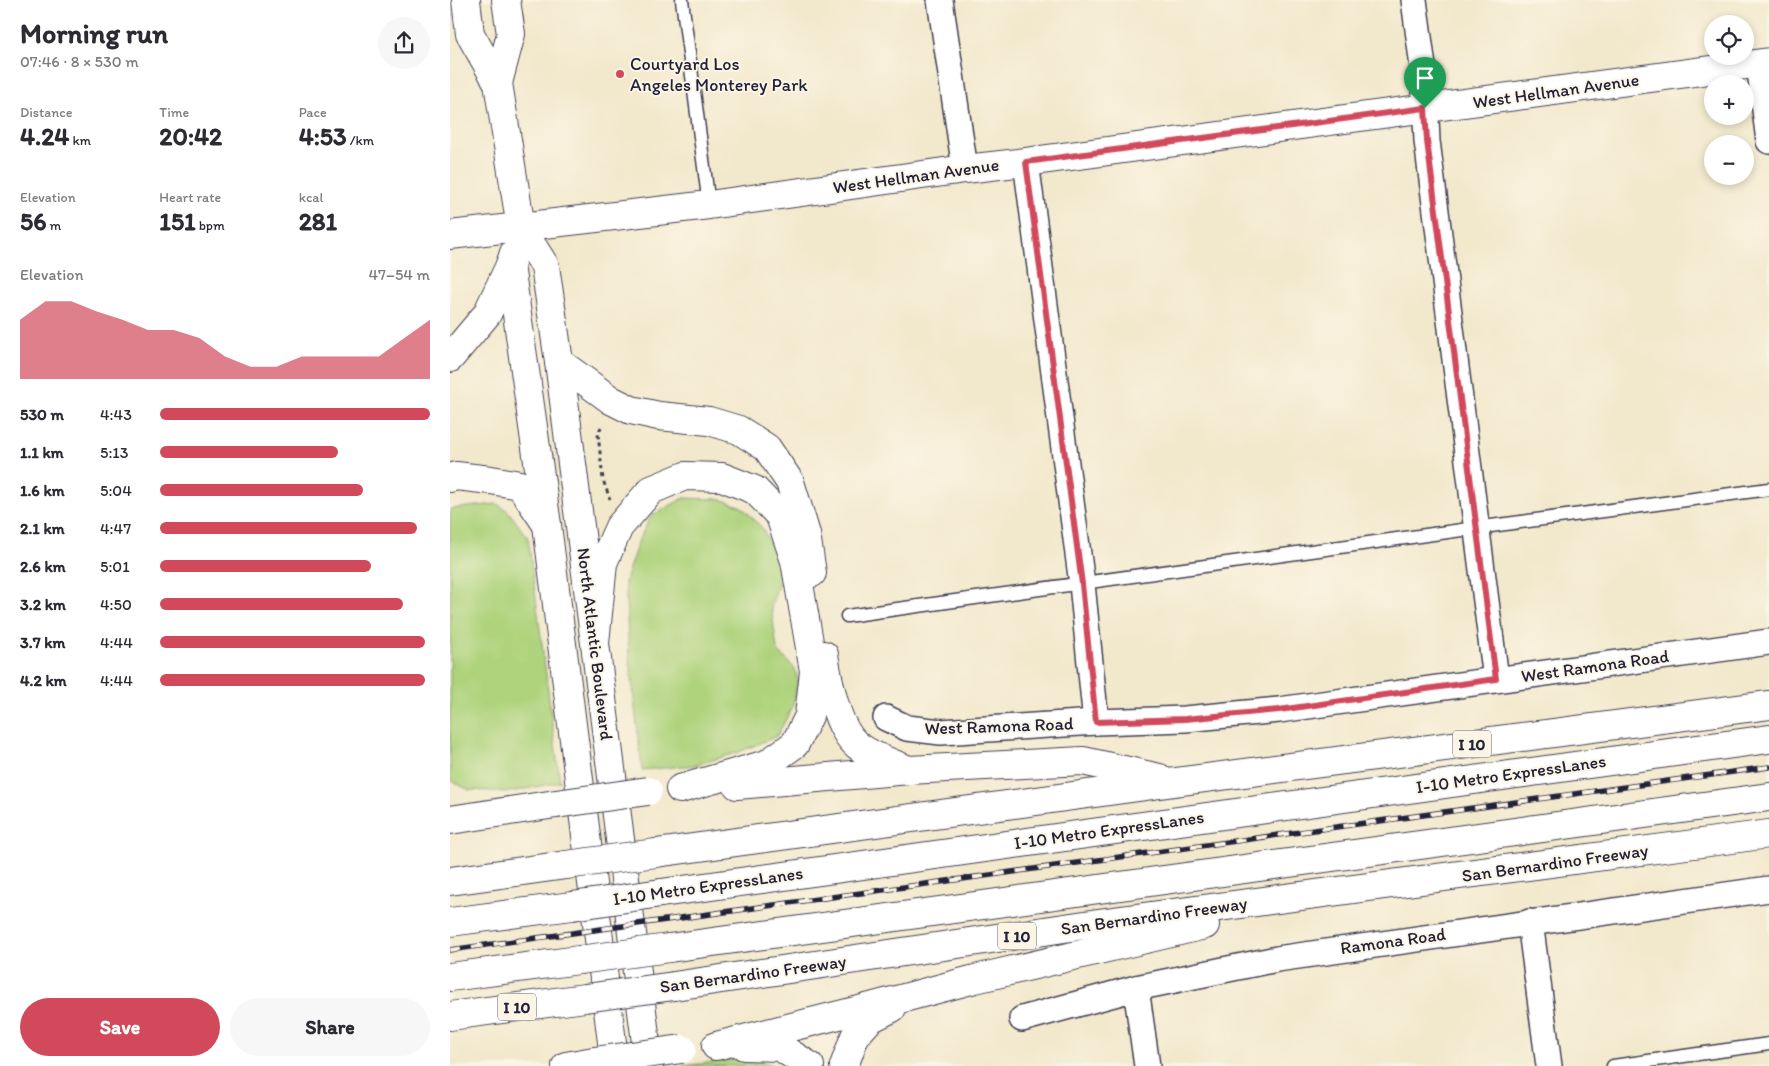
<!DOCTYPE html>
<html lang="en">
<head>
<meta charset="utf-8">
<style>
	body { margin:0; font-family:Itim,sans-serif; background:#f7f7f7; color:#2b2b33; height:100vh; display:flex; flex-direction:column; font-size:19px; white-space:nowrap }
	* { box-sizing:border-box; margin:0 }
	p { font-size:16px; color:#7c7c81 }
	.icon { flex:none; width:28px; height:28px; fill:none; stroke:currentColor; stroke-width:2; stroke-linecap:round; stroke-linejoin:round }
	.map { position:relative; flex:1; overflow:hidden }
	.drawer { display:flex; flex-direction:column; background:#fff; width:450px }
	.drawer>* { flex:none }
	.fabs { position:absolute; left:1254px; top:15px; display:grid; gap:10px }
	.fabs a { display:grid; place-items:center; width:50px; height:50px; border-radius:50%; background:#fff; box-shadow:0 2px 8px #0003; font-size:25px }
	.pin { position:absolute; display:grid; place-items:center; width:42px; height:42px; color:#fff; margin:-51px -21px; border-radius:50% 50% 50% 0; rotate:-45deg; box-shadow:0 0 5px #0007 }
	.pin .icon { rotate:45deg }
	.round { display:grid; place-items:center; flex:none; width:52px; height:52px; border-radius:26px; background:#f7f7f7 }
	.headline { display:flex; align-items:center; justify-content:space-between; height:85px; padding:0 20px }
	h1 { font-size:28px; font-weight:800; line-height:38px }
	.stats { display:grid; grid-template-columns:repeat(3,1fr); gap:8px; height:85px; padding:5px 20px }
	.stats div { display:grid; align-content:center }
	.stats b { font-size:25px; font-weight:800 }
	.stats small { font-size:14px; font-weight:400 }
	.stats p { font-size:14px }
	.chart { height:140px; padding:10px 20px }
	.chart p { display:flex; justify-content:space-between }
	.chart svg { width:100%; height:90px; margin-top:5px; fill:#d1495b; opacity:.7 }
	.cta { display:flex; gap:10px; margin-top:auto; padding:10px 20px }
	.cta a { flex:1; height:58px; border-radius:30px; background:#d1495b; color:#fff; font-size:20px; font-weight:800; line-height:58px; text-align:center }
	.cta a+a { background:#f7f7f7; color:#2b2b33 }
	ul { padding:0 20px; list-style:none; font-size:16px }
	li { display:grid; grid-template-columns:80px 60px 1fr; align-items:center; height:38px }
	li i { height:12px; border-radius:6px; background:#d1495b }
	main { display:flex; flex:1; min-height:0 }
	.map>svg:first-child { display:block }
</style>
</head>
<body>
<main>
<section class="drawer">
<div class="headline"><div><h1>Morning run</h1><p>07:46 · 8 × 530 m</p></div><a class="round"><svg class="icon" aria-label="share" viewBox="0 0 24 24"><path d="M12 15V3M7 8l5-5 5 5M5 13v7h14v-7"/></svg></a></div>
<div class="stats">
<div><p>Distance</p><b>4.24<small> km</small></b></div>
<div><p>Time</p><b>20:42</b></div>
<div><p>Pace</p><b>4:53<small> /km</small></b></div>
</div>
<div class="stats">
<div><p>Elevation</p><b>56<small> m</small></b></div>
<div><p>Heart rate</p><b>151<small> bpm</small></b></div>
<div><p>kcal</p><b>281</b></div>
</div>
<div class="chart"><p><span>Elevation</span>47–54 m</p>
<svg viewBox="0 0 160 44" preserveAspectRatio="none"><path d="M0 44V15L10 6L20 6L30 11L40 15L50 20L60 20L70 24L80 33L90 38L100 38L110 33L120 33L130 33L140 33L150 24L160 15V44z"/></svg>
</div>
<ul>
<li><b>530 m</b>4:43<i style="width:100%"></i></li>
<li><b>1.1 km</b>5:13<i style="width:66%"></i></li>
<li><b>1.6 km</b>5:04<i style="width:75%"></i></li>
<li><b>2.1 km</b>4:47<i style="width:95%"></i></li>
<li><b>2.6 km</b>5:01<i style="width:78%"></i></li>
<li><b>3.2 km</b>4:50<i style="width:90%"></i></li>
<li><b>3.7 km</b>4:44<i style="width:98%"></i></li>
<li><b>4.2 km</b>4:44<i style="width:98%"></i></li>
</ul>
<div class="cta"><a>Save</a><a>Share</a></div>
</section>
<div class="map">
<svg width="1319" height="1066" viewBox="0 0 1319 1066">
	<rect width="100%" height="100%" fill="#fcf5e5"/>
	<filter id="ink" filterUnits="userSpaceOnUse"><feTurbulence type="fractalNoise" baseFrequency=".02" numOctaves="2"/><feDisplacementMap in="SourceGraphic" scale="10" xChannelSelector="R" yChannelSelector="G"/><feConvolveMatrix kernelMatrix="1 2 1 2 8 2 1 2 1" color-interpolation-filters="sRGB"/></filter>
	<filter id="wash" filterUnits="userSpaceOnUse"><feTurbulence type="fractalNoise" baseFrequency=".0096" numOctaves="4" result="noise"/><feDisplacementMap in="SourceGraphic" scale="20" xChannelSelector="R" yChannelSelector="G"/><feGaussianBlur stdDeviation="1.12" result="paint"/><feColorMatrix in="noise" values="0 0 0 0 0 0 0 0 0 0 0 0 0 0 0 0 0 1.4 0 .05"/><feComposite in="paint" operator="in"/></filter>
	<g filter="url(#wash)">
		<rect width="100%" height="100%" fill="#f2e8cc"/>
		<g fill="#aed37c" stroke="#687a5c">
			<path d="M 234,498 L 270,499 L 292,507 L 313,529 L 324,554 L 330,580 L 321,605 L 327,650 L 345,669 L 348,681 L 342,708 L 327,736 L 289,752 L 246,765 L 192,770 L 179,655 L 175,580 L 189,540 L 201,516 Z"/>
			<path d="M 47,504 L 58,511 L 78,538 L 110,782 L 61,792 L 19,790 L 0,780 L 0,509 Z"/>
			<path d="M 300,1057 L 325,1066 L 233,1066 Z"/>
		</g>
	</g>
	<g filter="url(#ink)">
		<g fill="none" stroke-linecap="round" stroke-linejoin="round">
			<defs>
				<g id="lane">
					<path d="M 232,0 L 259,205"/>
					<path d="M 397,616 L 1026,528 L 1319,489"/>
					<path d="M 1163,1066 L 1319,1044"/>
				</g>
				<g id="street">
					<path d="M 490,0 L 515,169"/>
					<path d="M 964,0 L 974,74 L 977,141 L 1046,679"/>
					<path d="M 1309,64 L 1319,141"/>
					<path d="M 576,162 L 632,584 L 646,722"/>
					<path d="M 436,718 L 457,728 L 491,732 L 646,722 L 735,719 L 829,710 L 1319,642"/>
					<path d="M 1080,922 L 1099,1066"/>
					<path d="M 686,988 L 697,1066"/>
					<path d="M 572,1019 L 686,988 L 827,959 L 1319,889"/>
				</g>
				<path id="secondary" d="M 0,235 L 259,205 L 515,169 L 576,162 L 1319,62"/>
				<g id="primary">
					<path d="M 16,0 L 20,34 L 48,83 L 71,228 L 95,266 L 109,362 L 199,1066"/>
					<path d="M 48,83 L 61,34 L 56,0"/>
					<path d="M 64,253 L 60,265 L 97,525 L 165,1066"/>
				</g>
				<g id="highway">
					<path d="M 0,358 L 37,314 L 60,265"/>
					<path d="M 109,362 L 161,400 L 181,410 L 209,416 L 259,421 L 289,430 L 317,448 L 340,482 L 356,534 L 362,573"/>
					<path d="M 0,478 L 6,476 L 41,480 L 70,485 L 97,525"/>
					<path d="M 145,643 L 153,563 L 169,527 L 201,490 L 235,476 L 272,477 L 305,490 L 330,516 L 345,561 L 364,671 L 359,716 L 345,744 L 317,764 L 230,789"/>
					<path d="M 374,655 C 378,680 386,728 407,745 C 422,757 442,763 459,770"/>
					<path d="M 287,785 L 459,770 L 633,761 L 709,778"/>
					<path d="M 0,820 L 106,804"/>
					<path d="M 206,853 L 725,782 L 1319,705"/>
					<path d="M 0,881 L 116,865"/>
					<path d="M 211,893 L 1319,739"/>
					<path d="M 0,922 L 122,906"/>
					<path d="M 219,948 L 1319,797"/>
					<path d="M 0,977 L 129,960"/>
					<path d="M 224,986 L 648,923 L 1319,834"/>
					<path d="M 0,1016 L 135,998"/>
					<path d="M 266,1046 L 409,1010 L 525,979 L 755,925"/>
					<path d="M 294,1046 L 330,1047 L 360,1066"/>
					<path d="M 116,1066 L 144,1061"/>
					<path d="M 394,1066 L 405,1036 L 420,1019 L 442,1008"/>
				</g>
			</defs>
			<use href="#lane" stroke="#414051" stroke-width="15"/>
			<use href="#street" stroke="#414051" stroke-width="28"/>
			<use href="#secondary" stroke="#414051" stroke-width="30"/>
			<use href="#primary" stroke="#414051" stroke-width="30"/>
			<use href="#highway" stroke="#414051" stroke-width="30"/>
			<path stroke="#414051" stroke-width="3" stroke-dasharray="4 4" stroke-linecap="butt" d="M 151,427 L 148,434 L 153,480 L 160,499"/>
			<use href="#lane" stroke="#fff" stroke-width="12"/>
			<use href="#street" stroke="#fff" stroke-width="25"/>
			<use href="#secondary" stroke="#fff" stroke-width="28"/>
			<use href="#primary" stroke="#fff" stroke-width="28"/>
			<use href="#highway" stroke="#fff" stroke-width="28"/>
			<defs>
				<path id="rail" d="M 0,950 L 1319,767"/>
			</defs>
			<use href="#rail" stroke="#22223b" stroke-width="5.5"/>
			<use href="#rail" stroke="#fcf5e5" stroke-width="4" stroke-dasharray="11" stroke-linecap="butt"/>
			<defs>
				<g id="highway-bridge">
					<path d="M 106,804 L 198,791"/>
					<path d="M 116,865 L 206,853"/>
					<path d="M 122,906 L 211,893"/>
					<path d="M 129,960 L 219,948"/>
					<path d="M 135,998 L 224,986"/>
					<path d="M 144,1061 L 232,1049"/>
				</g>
			</defs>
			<use href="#highway-bridge" stroke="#414051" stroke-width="30" stroke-linecap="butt"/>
			<use href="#highway-bridge" stroke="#fff" stroke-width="28"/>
		</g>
	</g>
	<g fill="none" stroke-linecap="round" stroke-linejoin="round" filter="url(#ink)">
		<defs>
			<path id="route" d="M 975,108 L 977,141 L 1046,679 L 829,710 L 735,719 L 646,722 L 632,584 L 576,162 Z"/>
		</defs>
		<use href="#route" stroke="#fff" stroke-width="10"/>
		<use href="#route" stroke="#d1495b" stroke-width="6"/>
	</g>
	<circle fill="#d1495b" stroke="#fcf5e5" stroke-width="2" cx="170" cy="74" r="5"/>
	<g text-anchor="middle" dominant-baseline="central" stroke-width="4" stroke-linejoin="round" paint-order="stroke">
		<g fill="#fcf5e5" stroke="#63616e" stroke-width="1">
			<rect x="1003" y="730.5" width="38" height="27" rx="4"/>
			<rect x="548" y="922.5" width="38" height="27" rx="4"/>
			<rect x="48" y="993.5" width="38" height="27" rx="4"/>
		</g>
		<g font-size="16" font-weight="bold" fill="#22223b">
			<text x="1022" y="744">I 10</text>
			<text x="567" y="936">I 10</text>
			<text x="67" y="1007">I 10</text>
		</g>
		<g font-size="18" fill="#22223b" stroke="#fcf5e5" text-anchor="start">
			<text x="180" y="64">Courtyard Los<tspan x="180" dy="21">Angeles Monterey Park</tspan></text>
		</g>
		<g font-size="18" fill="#22223b" stroke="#fcf5e5">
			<text transform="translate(1106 91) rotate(-8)">West Hellman Avenue</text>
			<text transform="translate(466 176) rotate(-8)">West Hellman Avenue</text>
			<text transform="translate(145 644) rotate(83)">North Atlantic Boulevard</text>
			<text transform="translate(1145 666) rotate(-8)">West Ramona Road</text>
			<text transform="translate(549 726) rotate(-2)">West Ramona Road</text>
			<text transform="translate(1061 774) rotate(-8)">I-10 Metro ExpressLanes</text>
			<text transform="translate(659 830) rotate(-8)">I-10 Metro ExpressLanes</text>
			<text transform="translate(1105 863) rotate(-8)">San Bernardino Freeway</text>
			<text transform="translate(258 886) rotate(-8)">I-10 Metro ExpressLanes</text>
			<text transform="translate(704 916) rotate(-8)">San Bernardino Freeway</text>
			<text transform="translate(943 941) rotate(-8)">Ramona Road</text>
			<text transform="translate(303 974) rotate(-8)">San Bernardino Freeway</text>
		</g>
	</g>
</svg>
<div class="fabs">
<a><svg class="icon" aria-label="locate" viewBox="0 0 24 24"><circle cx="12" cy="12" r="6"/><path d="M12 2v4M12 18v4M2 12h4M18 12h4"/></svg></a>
<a>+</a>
<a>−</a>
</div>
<div class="pin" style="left:975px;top:108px;background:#1e9e55"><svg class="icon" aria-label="arrive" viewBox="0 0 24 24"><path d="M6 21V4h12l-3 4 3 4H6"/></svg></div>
</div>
</main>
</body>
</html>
